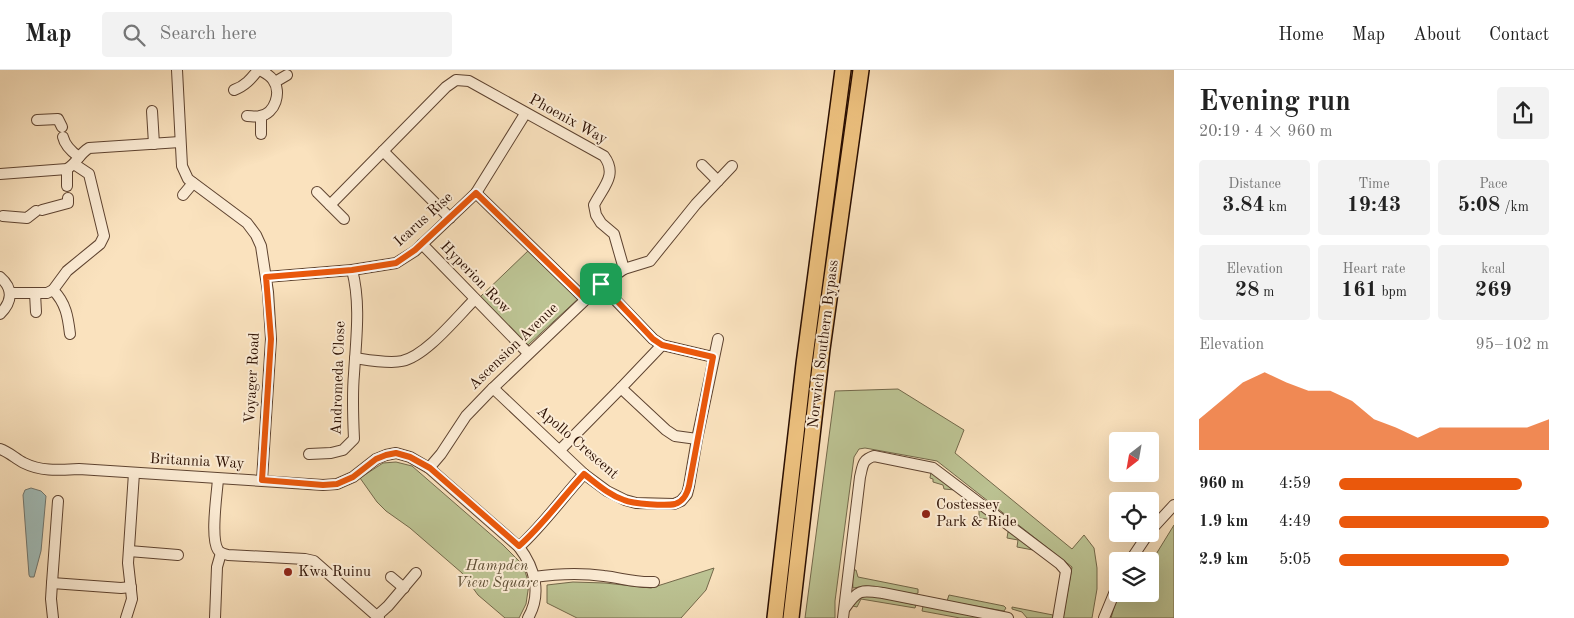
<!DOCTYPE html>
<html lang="en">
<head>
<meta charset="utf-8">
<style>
	body { margin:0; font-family:"Old Standard TT",serif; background:#f2f2f2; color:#222; height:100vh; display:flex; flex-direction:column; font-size:19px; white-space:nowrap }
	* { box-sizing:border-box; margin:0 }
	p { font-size:16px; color:#767676 }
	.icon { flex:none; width:28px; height:28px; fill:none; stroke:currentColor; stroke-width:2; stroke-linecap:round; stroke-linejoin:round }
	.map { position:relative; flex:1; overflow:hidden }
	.side { display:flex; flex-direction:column; background:#fff; width:400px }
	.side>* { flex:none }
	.needle { width:32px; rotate:211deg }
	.controls { position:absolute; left:1109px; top:362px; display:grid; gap:10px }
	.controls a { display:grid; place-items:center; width:50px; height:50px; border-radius:5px; background:#fff; box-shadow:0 5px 20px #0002; font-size:25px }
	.pin { position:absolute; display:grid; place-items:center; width:42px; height:42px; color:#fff; margin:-21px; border-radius:10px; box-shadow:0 2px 8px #0006 }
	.round { display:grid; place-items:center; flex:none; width:52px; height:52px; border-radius:5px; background:#f2f2f2 }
	.overview { display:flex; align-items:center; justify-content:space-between; height:85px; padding:0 25px }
	h1 { font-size:28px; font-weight:600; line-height:38px }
	.metrics { display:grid; grid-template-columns:repeat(3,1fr); gap:8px; height:85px; padding:5px 25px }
	.metrics div { display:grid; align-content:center; border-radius:5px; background:#f2f2f2; text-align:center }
	.metrics b { font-size:21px; font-weight:600 }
	.metrics small { font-size:14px; font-weight:400 }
	.metrics p { font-size:14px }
	.chart { height:140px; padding:10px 25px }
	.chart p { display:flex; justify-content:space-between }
	.chart svg { width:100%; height:90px; margin-top:5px; fill:#ea580c; opacity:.7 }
	ul { padding:0 25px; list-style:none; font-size:16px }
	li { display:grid; grid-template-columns:80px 60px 1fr; align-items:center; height:38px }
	li i { height:12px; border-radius:6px; background:#ea580c }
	header { display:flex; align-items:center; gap:30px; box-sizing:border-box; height:70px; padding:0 25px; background:#fff; border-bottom:1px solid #e0e0e0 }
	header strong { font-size:24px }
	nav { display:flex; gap:28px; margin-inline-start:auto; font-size:18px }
	.search { width:350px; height:45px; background:#f2f2f2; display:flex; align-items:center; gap:12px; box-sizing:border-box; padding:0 18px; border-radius:5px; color:#767676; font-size:19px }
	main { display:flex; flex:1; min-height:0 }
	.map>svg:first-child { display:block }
</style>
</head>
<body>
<header>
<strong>Map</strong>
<div class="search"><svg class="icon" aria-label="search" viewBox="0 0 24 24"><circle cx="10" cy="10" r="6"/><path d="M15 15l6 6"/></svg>Search here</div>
<nav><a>Home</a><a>Map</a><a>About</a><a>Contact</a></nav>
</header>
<main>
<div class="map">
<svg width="1174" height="548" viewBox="0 0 1174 548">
	<rect width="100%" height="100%" fill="#fae2be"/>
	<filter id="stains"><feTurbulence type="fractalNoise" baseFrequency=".004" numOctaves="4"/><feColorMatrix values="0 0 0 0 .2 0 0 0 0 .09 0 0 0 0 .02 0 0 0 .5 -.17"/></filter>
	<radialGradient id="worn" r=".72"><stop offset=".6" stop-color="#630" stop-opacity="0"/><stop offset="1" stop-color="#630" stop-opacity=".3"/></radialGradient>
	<g fill="#bcc393" stroke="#73684a">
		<path d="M 530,179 L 579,228 L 528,275 L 480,227 Z"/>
		<path d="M 898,319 L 964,360 L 955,383 L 1072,479 L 1084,465 L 1094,478 L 1097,498 L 1097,519 L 1092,548 L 1063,548 L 1072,497 L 937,391 L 865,378 L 859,379 L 854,387 L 835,531 L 835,548 L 805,548 L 835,321 Z"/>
		<path d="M 396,392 L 412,396 L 503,475 L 523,495 L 529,514 L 526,534 L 519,548 L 505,548 L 478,525 L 462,503 L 410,458 L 386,441 L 377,432 L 360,408 L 383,393 Z"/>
		<path d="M 931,402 L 955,420 L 944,419 L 943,415 L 933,412 L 933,409 L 930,408 Z"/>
		<path d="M 971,431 L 992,448 L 994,450 L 979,448 L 979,440 L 969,438 L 969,433 Z"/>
		<path d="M 1174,455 L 1174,548 L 1111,548 L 1118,524 L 1150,524 L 1150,494 Z"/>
		<path d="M 1008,462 L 1010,462 L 1033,480 L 1017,477 L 1018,470 L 1007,468 Z"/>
		<path d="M 714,498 L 706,520 L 681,548 L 577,548 L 547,533 L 547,515 L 573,512 L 605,513 L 651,518 Z"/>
		<path d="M 853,500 L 856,500 L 858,507 L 918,519 L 918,523 L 916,524 L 866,516 L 853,518 L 852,505 Z"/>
		<path d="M 869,525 L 916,535 L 915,538 L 861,529 L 857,537 L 853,536 C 856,529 862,527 869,525 Z"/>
		<path d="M 949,525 L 1004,536 L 1006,538 L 1004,541 L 947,531 Z"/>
		<path d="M 923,536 L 988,548 L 960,548 L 922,541 Z"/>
		<path d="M 1012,537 L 1053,545 L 1053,548 L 1027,548 L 1022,542 L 1012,539 Z"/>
	</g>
	<path fill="#a0bcb9" stroke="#71766f" d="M 31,418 L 41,421 L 46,426 L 41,481 L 34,507 L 30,507 L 29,505 L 23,425 L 25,420 Z"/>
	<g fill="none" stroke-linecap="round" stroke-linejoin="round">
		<defs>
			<g id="minor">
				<path d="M 177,0 L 182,96 L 188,109 L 247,153 L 256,165 L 261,176 L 268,222 L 271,269 L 262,410"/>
				<path d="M 275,12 L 287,5"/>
				<path d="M 234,20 C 245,16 251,9 258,0"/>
				<path d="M 152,41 L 154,74"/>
				<path d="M 247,46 C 251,46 256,47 260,46 C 275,44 282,22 273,10 C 270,5 265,3 260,0"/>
				<path d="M 261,46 L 261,64"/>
				<path d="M 37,50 L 58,49 L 62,57"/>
				<path d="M 63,67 C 65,76 72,82 79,87"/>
				<path d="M 383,81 L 450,148"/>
				<path d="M 702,95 L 718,111"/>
				<path d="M 67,99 L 67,116"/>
				<path d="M 0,104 L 67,99 C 77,93 79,84 89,78 L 180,72"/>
				<path d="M 317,122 L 344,149"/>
				<path d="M 476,123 L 585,229"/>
				<path d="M 183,125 L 193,113"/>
				<path d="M 330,135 L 446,17 L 456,10 L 469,11 L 604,86 C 618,105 603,117 594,135 L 596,145 L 601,153 L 614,164 L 624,199"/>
				<path d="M 42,140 L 68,133 L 68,128"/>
				<path d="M 3,146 L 27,148 L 36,141"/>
				<path d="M 422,174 L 528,283"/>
				<path d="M 0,207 C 14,219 12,232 0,244"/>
				<path d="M 266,207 L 352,200 L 396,193 L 415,181 L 476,123 L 525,44"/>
				<path d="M 601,215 L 653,269 L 662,275 L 713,287"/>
				<path d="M 53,220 C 66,233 68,247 70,264"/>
				<path d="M 10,223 L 47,223 L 53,220 L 67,201 L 100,174 L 104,166 L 89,104 L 74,94"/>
				<path d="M 35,223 L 36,242"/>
				<path d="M 355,288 C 368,290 389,294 402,291 C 426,286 457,247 475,229"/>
				<path d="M 493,318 L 584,404 L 607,421 L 625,430 L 636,433 L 674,434 L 681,431 L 687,424 L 689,416 L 697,369 L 718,269"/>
				<path d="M 621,318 L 666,360 L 675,366 L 697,369"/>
				<path d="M 0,379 C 9,382 16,389 24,393 C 42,402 60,400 79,399 L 323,415 L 337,414 L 353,407 L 376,389 L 386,385 L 396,383 L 410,387 L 429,398 L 519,477 C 535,498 542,524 528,548"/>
				<path d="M 560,380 L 621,318 L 662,275"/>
				<path d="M 309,384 L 331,383 L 343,380 L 354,369 C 353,347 352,326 354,304 C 356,270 361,233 352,200"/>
				<path d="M 429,398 L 441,384 L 466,346 L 493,318 L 601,215 L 624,199 L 650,191 L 696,134 L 732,96"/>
				<path d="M 218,409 C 217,424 210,468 218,480 C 220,483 224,484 228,485 L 305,489 L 314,491 L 379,548"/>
				<path d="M 1150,461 L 1174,435"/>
				<path d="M 519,477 C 543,455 562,428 584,404"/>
				<path d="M 129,481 L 178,485"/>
				<path d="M 1130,491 L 1148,464"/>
				<path d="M 391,507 L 404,518"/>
				<path d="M 534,507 C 555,504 583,503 604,506 C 622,508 634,513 654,512"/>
				<path d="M 52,513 L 121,518 L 131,517"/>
				<path d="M 845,538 C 858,519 861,520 883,523 L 1008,548"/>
				<path d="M 377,546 L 388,536 L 416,503"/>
				<path d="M 53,548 L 51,529 L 52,513 L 58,431"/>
				<path d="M 126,548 L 132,529 L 128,493 L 134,403"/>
				<path d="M 215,548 L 217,497 L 221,483"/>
				<path d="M 843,548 L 860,407 C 863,395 862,390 874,386 L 933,398 L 1060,494 L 1066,501 L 1058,548"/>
				<path d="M 1104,548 L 1118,514"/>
			</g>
			<g id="highway">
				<path d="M 775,548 L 804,294 L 843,0"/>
				<path d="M 791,548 L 822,279 L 861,0"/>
			</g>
		</defs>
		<use href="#minor" stroke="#5e4330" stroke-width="12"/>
		<use href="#highway" stroke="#2a0e00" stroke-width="18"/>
		<use href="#minor" stroke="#fcecd5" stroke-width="10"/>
		<use href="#highway" stroke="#edc17f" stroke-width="15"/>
	</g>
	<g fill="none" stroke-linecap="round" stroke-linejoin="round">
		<defs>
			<path id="route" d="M 476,123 L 585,229 L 601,214 L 653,269 L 662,275 L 713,287 L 689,416 C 687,424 684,431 675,434 C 666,436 633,434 624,430 C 609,425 597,414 584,404 C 562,428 543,455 519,476 L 430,398 L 410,387 L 396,383 L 386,385 L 376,389 L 353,407 L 337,414 L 323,415 L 262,410 L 271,269 L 266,207 L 352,200 L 396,193 L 415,180 Z"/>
		</defs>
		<use href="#route" stroke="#fff" stroke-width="10"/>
		<use href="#route" stroke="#ea580c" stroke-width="6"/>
	</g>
	<g fill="#8f2418" stroke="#fcecd5" stroke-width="2">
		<circle cx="926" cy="444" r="5"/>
		<circle cx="288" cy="502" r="5"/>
	</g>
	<g text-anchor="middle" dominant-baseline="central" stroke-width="4" stroke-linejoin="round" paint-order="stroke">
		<g font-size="15" fill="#2a0e00" stroke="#fcecd5">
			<text transform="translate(568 50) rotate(29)">Phoenix Way</text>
			<text transform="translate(424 150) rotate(-42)">Icarus Rise</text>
			<text transform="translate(475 208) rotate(46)">Hyperion Row</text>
			<text transform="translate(824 274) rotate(-83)">Norwich Southern Bypass</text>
			<text transform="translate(514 277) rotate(-44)">Ascension Avenue</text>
			<text transform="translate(253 308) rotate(-87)">Voyager Road</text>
			<text transform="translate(339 308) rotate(-88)">Andromeda Close</text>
			<text transform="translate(577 373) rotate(41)">Apollo Crescent</text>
			<text transform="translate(197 392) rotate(3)">Britannia Way</text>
		</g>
		<g font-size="15" fill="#2a0e00" stroke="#fcecd5" text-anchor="start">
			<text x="936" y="435">Costessey<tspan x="936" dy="17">Park &amp; Ride</tspan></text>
			<text x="298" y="502">Kwa Ruinu</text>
		</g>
		<g font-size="15" font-style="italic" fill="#5d4d33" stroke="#fcecd5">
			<text x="497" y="496">Hampden<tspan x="497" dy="17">View Square</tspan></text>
		</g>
	</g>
	<rect width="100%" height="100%" filter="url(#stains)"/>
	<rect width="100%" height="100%" fill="url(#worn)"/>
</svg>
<div class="controls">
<a><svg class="needle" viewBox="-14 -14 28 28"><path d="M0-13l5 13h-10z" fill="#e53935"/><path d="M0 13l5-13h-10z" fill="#767676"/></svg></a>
<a><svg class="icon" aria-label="locate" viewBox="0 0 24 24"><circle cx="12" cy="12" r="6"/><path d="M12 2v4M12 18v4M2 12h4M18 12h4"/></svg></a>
<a><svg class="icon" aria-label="layers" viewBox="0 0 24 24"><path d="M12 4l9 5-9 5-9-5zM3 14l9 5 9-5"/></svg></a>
</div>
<div class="pin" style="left:601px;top:214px;background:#1e9e55"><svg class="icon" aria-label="arrive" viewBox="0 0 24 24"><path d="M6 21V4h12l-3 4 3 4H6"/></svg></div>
</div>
<section class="side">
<div class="overview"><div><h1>Evening run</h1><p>20:19 · 4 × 960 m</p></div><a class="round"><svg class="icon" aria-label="share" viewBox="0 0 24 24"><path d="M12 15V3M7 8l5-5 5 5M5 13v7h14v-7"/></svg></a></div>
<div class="metrics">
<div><p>Distance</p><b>3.84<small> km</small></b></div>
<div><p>Time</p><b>19:43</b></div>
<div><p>Pace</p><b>5:08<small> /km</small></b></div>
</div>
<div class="metrics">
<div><p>Elevation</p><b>28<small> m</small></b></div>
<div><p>Heart rate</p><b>161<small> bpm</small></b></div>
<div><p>kcal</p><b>269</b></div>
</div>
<div class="chart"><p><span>Elevation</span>95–102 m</p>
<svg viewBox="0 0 160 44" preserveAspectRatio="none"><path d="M0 44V29L10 20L20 11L30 6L40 11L50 15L60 15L70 20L80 29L90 33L100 38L110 33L120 33L130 33L140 33L150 33L160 29V44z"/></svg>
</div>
<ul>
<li><b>960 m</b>4:59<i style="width:87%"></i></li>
<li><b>1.9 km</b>4:49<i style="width:100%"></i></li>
<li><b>2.9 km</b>5:05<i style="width:81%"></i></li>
</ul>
</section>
</main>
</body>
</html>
